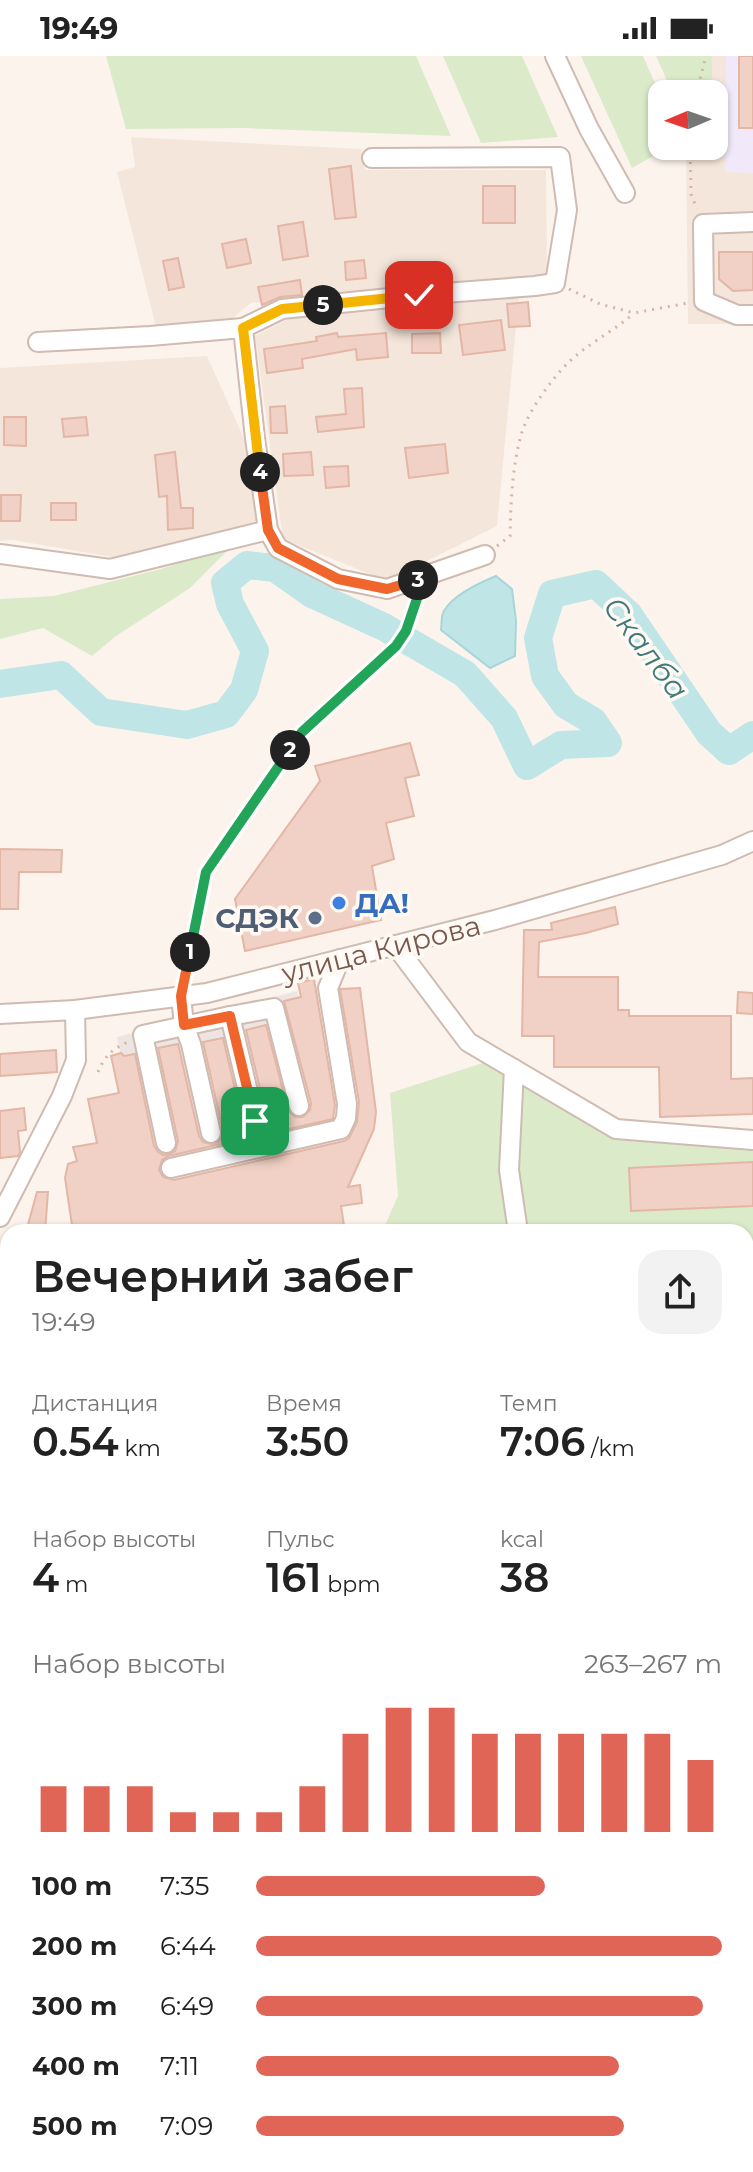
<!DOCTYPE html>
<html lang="ru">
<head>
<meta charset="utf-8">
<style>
	body { margin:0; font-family:Montserrat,sans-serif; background:#f2f2f2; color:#222; height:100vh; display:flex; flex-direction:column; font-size:30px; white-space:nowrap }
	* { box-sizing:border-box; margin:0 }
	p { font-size:26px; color:#767676 }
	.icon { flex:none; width:44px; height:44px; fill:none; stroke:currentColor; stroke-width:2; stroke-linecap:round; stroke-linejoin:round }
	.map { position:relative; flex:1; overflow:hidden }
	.details { position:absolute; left:0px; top:1168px; width:754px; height:948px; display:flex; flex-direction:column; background:#fff; border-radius:24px 24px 0 0; box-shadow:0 2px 6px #0004 }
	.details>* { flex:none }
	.needle { width:52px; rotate:268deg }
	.controls { position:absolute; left:648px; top:24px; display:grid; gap:16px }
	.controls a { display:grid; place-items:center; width:80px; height:80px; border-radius:16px; background:#fff; box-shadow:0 2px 6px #0004; font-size:40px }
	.pin { position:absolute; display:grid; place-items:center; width:68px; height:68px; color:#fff; margin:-34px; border-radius:16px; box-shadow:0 4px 12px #0006 }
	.km { position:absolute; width:40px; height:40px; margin:-20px; border-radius:50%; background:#222; color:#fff; font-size:22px; line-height:40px; text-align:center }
	.round { display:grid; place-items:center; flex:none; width:84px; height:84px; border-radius:24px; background:#f2f2f2 }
	.headline { display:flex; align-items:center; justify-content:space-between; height:136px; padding:0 32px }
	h1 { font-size:44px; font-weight:600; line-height:60px }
	.metrics { display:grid; grid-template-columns:repeat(3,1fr); gap:12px; height:136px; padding:8px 32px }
	.metrics div { display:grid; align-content:center }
	.metrics b { font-size:40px; font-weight:600 }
	.metrics small { font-size:22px; font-weight:400 }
	.metrics p { font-size:22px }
	.chart { height:224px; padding:16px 32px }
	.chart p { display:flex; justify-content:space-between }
	.chart svg { width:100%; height:144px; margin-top:8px; stroke:#e16557; stroke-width:6 }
	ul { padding:0 32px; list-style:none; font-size:26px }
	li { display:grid; grid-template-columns:128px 96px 1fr; align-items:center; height:60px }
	li i { height:20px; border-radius:10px; background:#e16557 }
	.status { display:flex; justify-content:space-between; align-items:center; height:56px; padding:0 40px; background:#fff; direction:ltr }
	.status svg { height:22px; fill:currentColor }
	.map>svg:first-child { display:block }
</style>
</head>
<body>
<div class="status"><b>19:49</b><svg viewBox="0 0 49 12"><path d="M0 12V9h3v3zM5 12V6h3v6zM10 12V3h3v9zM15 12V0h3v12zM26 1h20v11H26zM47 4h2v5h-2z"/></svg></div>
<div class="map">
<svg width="753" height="2116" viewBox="0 0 753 2116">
	<rect width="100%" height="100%" fill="#fcf4ec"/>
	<g fill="#f4e6db">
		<path d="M 712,0 L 753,0 L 753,268 L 688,268 L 686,90 L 714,90 L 714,38 L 703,38 L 712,22 Z"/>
		<path d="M 131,81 L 361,93 L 365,114 L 546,114 L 547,218 L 251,247 L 229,265 L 156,271 L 117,116 L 135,111 Z"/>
		<path d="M 519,240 L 497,470 L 387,525 L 283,483 L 255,280 L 292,261 Z"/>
		<path d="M 207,300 L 246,387 L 258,467 L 112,501 L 13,484 L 0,485 L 0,312 Z"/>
	</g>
	<path fill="#ede5e1" d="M 297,935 L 327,1068 L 144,1110 L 135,1077 L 117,981 Z"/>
	<path fill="#f1e9f9" d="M 726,0 L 753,0 L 753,117 L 725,116 Z"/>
	<g fill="#dbebca">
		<path d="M 106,0 L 416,0 L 451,80 L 243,72 L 126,73 Z"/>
		<path d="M 443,0 L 522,0 L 558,81 L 481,87 Z"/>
		<path d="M 581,0 L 643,0 L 662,43 L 662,90 L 671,90 L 632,112 Z"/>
		<path d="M 656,0 L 712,0 L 712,22 L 703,38 L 673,38 Z"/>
		<path d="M 232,490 L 190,532 L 116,580 L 92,600 L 43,572 L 0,583 L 0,543 L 54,540 L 161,513 Z"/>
		<path d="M 492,1004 L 616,1073 L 753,1084 L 753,1878 L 746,1871 L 746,1176 L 382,1176 L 398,1140 L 390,1037 Z"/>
		<path d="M 8,1642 L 8,2108 L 477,2108 L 469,2116 L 0,2116 L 0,1650 Z"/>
		<path d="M 502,2108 L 631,2108 L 623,2116 L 508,2116 Z"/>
	</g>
	<path fill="#c0e5e6" stroke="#a7d6d8" stroke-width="2" d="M 496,520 L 512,533 L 516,565 L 515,600 L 490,612 L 441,574 C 441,574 442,561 442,560 C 447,541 479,527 496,520 Z"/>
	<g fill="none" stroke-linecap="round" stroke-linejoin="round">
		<path stroke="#c0e5e6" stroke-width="28" d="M 0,628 L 61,619 L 101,656 L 187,669 L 226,658 L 244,634 L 255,595 L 230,548 L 225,527 L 247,509 L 275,512 L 312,538 L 384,571 L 465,618 L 504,662 L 527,710 L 561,689 L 608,687 L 593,665 L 566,649 L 545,620 L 538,582 L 552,538 L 596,528 L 629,559 L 709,677 L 729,695 L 753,679"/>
	</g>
	<g fill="#f1d1c5" stroke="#e3b6a5" stroke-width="2">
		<rect x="739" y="0" width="14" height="72"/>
		<path d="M 351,110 L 356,161 L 335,163 L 329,113 Z"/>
		<rect x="483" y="130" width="32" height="37"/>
		<path d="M 303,166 L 308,200 L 283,204 L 278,170 Z"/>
		<path d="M 246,183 L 251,207 L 227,212 L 222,188 Z"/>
		<path d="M 719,196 L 753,196 L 753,234 L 733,235 L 719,223 Z"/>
		<path d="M 178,202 L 184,231 L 169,234 L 163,205 Z"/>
		<path d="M 364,204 L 366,222 L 346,224 L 345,206 Z"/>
		<path d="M 300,224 L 302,239 L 280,241 L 262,249 L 258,231 Z"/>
		<path d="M 528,246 L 530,270 L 509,271 L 507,248 Z"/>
		<path d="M 501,264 L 505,294 L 463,299 L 459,269 Z"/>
		<path d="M 337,277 L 338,281 L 386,277 L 388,301 L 357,304 L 356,293 L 302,303 L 303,312 L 267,317 L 264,293 L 317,285 L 316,281 Z"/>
		<path d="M 440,277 L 441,297 L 412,297 L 412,278 Z"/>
		<path d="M 362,332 L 364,371 L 318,376 L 316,361 L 346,358 L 344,333 Z"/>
		<path d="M 285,350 L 287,377 L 271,377 L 270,351 Z"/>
		<path d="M 4,361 L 26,361 L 26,390 L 4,389 Z"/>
		<path d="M 86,361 L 88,379 L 64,381 L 62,363 Z"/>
		<path d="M 445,388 L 448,417 L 409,422 L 405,392 Z"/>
		<path d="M 175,396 L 181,452 L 193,452 L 193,472 L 168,474 L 167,440 L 159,441 L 155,399 Z"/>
		<path d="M 311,396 L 313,419 L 284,420 L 283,398 Z"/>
		<path d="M 348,410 L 349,430 L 326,432 L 324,411 Z"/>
		<path d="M 1,439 L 21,439 L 20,465 L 1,465 Z"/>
		<rect x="51" y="447" width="25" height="17"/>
		<path d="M 410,687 L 419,719 L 405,722 L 414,760 L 386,767 L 394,803 L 372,810 L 381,864 L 245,895 L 235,843 L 320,725 L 315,710 Z"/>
		<path d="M 0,793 L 62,794 L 61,816 L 19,816 L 18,853 L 0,853 Z"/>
		<path d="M 615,851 L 618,868 L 586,877 L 539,886 L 538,921 L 618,921 L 618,954 L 629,954 L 629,960 L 731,960 L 731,1023 L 753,1022 L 753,1058 L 660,1061 L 659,1011 L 554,1011 L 554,980 L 522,980 L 524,874 L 552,874 L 551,867 Z"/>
		<path d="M 314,923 L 335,1049 L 333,1063 L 168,1100 L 162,1104 L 159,1114 L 163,1121 L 174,1124 L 344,1085 L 349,1082 L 357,1066 L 359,1046 L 340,933 L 360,932 L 376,1056 L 374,1073 L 348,1131 L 360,1129 L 362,1147 L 341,1150 L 345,1176 L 73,1176 L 65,1122 L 68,1108 L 77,1105 L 73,1091 L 97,1087 L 88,1043 L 119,1037 L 111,1000 L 121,997 L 124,1000 L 135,998 L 154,1090 L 158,1096 L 163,1099 L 169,1098 L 175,1095 L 178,1085 L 158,992 L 178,988 L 199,1080 L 203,1086 L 213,1089 L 220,1085 L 223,1075 L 203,986 L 223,982 L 243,1068 L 251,1076 L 259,1076 L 266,1069 L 267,1062 L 246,974 L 266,969 L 288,1054 L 295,1061 L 303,1061 L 310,1054 L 311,1047 L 284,945 L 301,941 L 298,927 Z"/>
		<path d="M 738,936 L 753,937 L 753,958 L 737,957 Z"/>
		<path d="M 56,994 L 57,1016 L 0,1020 L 0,998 Z"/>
		<path d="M 24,1052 L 26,1074 L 18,1075 L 20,1096 L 18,1100 L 0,1102 L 0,1055 Z"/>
		<path d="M 753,1106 L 753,1150 L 631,1155 L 629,1112 Z"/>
		<path d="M 37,1136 L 48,1136 L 45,1176 L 26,1176 Z"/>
	</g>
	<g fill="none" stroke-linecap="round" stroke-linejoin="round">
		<defs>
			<g id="minor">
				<path d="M 555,0 L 589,73 L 625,137"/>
				<path d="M 753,166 L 703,168 L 704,245 L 737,259 L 753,259"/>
				<path d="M 38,286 L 150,280 L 243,272"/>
				<path d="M 268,474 L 278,492 L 338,523 L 387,533 L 485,499"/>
				<path d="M 0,498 L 110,513 L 268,474 L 255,382 L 243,272 L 282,253 L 419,239 L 535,230 L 555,227 L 567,154 L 560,101 L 372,102"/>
				<path d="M 395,889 L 468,986 L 616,1073 L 753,1084"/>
				<path d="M 181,940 L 184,969 L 191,988 L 211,1077"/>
				<path d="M 0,958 L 75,954 L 207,937 L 495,864 L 722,799 L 753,785"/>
				<path d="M 230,960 L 274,952 L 299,1050"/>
				<path d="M 514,1013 L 509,1114 L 518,1176"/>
				<path d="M 166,1087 L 143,979 L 230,960 L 255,1065"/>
				<path d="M 171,1112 L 341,1073 L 346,1062 L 347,1048 L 328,932 L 340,903"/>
				<path d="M 0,1161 L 62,1040 L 76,1004 L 75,954"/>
				<path d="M 746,1381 L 753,1391"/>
				<path d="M 746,1415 L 753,1411"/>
				<path d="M 0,1890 L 8,1881"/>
				<path d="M 198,2108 L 216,2116"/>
				<path d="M 11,2115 L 24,2116"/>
				<path d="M 148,2116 L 159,2108"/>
				<path d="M 265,2116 L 280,2111 L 283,2108"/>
				<path d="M 480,2116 L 488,2108"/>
			</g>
		</defs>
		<use href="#minor" stroke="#cfbbb1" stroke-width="22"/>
		<g stroke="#d7b4a7" stroke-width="3" stroke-dasharray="2 6" stroke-linecap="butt">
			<path d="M 696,38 L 706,0"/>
			<path d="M 690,90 L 691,138 L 697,153"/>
			<path d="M 569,233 L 600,248 L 634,257 L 688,247"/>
			<path d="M 497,490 L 510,480 C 511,446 512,409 522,376 C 529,354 553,321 570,305 C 589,287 614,275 634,257"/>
			<path d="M 184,925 L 206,816 L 302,676 L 396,590 L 406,575 L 418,538"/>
			<path d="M 98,1016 C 105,1000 112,993 128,986"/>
		</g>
		<use href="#minor" stroke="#fff" stroke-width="18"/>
	</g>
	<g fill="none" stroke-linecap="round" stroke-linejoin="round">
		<defs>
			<path id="split-1" d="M 190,896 L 181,940 L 184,969 L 230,960 L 255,1065"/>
			<path id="split-2" d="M 190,896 L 206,816 L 290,694"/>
			<path id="split-3" d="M 290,694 L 302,676 L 396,590 L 406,575 L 424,522 L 418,524"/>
			<path id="split-4" d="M 260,416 L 268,474 L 278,492 L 338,523 L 387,533 L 418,524"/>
			<path id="split-5" d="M 260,416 L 243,272 L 282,253 L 323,249"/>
			<path id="split-6" d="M 323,249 L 419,239"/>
		</defs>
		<use href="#split-1" stroke="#fff" stroke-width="16"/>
		<use href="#split-2" stroke="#fff" stroke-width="16"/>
		<use href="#split-3" stroke="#fff" stroke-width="16"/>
		<use href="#split-4" stroke="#fff" stroke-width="16"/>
		<use href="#split-5" stroke="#fff" stroke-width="16"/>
		<use href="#split-6" stroke="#fff" stroke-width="16"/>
		<use href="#split-1" stroke="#f0652b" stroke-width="10"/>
		<use href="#split-2" stroke="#22a559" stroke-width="10"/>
		<use href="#split-3" stroke="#22a559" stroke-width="10"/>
		<use href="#split-4" stroke="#f0652b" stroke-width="10"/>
		<use href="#split-5" stroke="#f5b400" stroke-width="10"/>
		<use href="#split-6" stroke="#f5b400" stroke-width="10"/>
	</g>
	<circle fill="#3f7fe0" stroke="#fff9f3" stroke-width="3" cx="339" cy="847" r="8"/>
	<circle fill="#5c6f8a" stroke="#fff9f3" stroke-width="3" cx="315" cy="862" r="8"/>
	<g text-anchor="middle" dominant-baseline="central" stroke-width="7" stroke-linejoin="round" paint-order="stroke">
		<g font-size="28" font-weight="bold" fill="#366cbe" stroke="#fff9f3" text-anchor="start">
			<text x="355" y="847">ДА!</text>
		</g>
		<g font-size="28" font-weight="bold" fill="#4e5e75" stroke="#fff9f3" text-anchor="end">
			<text x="299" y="862">СДЭК</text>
		</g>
		<g font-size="28" fill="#78594f" stroke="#fff9f3">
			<text transform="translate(381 893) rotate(-14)">улица Кирова</text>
		</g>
		<g font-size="30" font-style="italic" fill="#42797c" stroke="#fff9f3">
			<text transform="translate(646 592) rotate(53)">Скалба</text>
		</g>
	</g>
</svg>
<div class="controls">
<a><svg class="needle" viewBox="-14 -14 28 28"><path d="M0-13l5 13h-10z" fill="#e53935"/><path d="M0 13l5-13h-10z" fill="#767676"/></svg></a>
</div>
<div class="pin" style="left:255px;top:1065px;background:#1e9e55"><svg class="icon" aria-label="arrive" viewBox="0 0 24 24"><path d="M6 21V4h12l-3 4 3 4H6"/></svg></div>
<div class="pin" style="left:419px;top:239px;background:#d93025"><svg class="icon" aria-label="check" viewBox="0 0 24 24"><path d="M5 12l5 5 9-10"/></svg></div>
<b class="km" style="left:190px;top:896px">1</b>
<b class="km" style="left:290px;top:694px">2</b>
<b class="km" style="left:418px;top:524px">3</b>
<b class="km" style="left:260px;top:416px">4</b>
<b class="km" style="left:323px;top:249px">5</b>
<section class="details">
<div class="headline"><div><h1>Вечерний забег</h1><p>19:49</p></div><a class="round"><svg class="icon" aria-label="share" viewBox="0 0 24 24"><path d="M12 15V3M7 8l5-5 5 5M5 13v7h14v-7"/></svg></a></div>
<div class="metrics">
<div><p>Дистанция</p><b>0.54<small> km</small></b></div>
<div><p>Время</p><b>3:50</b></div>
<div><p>Темп</p><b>7:06<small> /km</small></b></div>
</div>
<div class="metrics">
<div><p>Набор высоты</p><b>4<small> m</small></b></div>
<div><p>Пульс</p><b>161<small> bpm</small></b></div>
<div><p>kcal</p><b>38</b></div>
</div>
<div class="chart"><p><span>Набор высоты</span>263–267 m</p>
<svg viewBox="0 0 160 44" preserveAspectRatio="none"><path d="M5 44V30M15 44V30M25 44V30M35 44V38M45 44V38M55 44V38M65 44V30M75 44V14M85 44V6M95 44V6M105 44V14M115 44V14M125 44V14M135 44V14M145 44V14M155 44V22"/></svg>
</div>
<ul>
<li><b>100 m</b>7:35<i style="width:62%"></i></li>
<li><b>200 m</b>6:44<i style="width:100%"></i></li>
<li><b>300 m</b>6:49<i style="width:96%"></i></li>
<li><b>400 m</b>7:11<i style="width:78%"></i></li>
<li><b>500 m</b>7:09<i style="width:79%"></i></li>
</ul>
</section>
</div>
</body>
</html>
